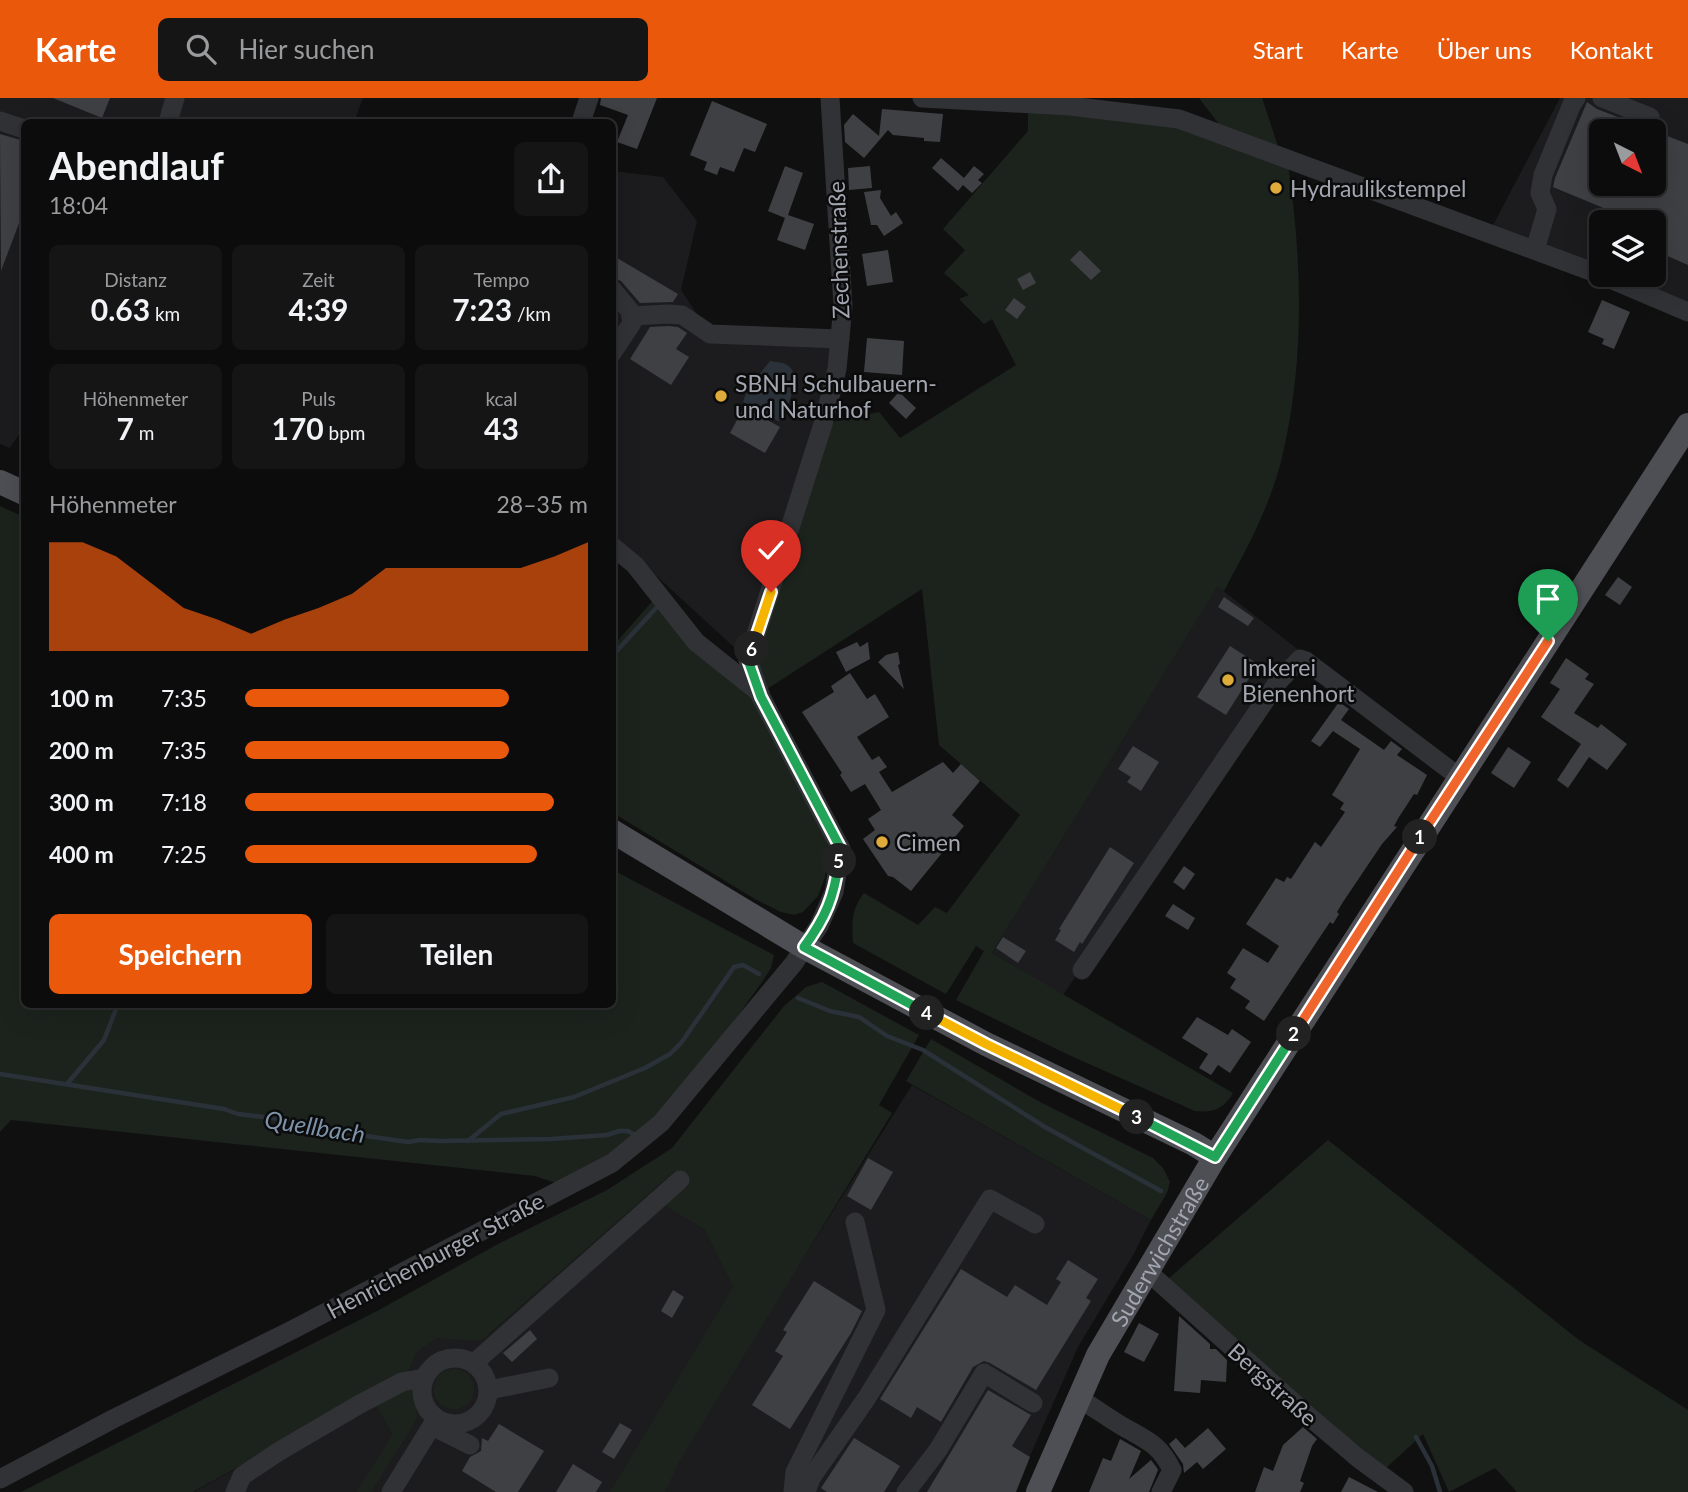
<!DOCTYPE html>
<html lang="de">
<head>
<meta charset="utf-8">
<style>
	body { margin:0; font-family:Lato,sans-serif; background:#151516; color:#f1f3f6; height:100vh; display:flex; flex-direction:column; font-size:26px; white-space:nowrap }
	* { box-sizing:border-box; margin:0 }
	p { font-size:23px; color:#9a9b9d }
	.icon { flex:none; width:38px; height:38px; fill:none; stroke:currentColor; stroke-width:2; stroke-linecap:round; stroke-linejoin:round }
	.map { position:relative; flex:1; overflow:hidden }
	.panel { position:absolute; left:21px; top:21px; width:595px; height:889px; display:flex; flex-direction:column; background:#0c0c0d; border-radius:10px; box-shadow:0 7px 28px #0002,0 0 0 2px #2c2c2e }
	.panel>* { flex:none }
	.needle { width:46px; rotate:138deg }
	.tools { position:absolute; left:1589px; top:21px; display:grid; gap:14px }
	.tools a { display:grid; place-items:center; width:77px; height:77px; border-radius:10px; background:#0c0c0d; box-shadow:0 7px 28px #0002,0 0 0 2px #2c2c2e; font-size:35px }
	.pin { position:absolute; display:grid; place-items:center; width:60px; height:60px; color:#fff; margin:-72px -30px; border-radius:50% 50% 50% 0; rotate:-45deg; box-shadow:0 0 7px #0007 }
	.pin .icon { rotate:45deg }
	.km { position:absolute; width:35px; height:35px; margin:-18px; border-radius:50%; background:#222; color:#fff; font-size:19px; line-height:35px; text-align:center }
	.round { display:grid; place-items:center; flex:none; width:74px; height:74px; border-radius:10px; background:#151516 }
	.summary { display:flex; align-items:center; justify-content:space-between; height:119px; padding:0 28px }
	h1 { font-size:38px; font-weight:700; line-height:52px }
	.stats { display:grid; grid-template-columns:repeat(3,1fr); gap:10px; height:119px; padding:7px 28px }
	.stats div { display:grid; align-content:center; border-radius:10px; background:#151516; text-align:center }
	.stats b { font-size:30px; font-weight:700 }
	.stats small { font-size:19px; font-weight:400 }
	.stats p { font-size:19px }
	.chart { height:196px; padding:14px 28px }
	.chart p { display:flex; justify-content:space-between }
	.chart svg { width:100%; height:126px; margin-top:7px; fill:#ea580c; opacity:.7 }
	.cta { display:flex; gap:14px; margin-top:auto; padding:14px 28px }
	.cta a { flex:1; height:80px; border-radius:10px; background:#ea580c; color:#fff; font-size:28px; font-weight:700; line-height:80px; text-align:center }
	.cta a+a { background:#151516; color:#f1f3f6 }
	ul { padding:0 28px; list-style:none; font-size:23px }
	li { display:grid; grid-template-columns:112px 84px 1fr; align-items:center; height:52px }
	li i { height:18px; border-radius:9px; background:#ea580c }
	header { display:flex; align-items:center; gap:42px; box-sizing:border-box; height:98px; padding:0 35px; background:#ea580c; color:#fff }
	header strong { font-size:33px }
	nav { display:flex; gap:38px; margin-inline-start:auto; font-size:24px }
	.search { width:490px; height:63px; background:#151516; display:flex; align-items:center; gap:18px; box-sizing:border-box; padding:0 24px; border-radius:10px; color:#9a9b9d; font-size:26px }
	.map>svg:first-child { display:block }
</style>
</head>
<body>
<header>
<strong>Karte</strong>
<div class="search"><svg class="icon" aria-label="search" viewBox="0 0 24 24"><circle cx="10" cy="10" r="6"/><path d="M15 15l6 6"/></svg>Hier suchen</div>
<nav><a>Start</a><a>Karte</a><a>Über uns</a><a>Kontakt</a></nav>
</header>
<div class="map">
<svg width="1688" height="1394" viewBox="0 0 1688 1394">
	<rect width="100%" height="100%" fill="#101011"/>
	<g fill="#1c1c1e" fill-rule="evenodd">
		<path d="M 0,0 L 363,0 L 354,24 L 24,24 L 24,329 L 10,350 L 0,346 Z"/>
		<path d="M 1560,0 L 1688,0 L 1688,212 L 1611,177 L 1654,177 L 1654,124 L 1601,124 L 1601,172 L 1491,131 ZM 1601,33 L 1654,33 L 1654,86 L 1601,86 Z"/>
		<path d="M 613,73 L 663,79 L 697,123 L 681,192 L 710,236 L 840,241 L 748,562 L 613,438 Z"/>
		<path d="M 1217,488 L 1300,553 L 1063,897 L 992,855 Z"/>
		<path d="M 912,987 L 1151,1122 L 1132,1159 L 1078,1249 L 1014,1394 L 194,1394 L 409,1274 L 416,1255 L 436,1239 L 481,1243 L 675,1073 L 689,1086 L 665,1107 L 704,1131 L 733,1189 L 772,1210 Z"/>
	</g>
	<g fill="#1c231d">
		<path d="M 1199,0 L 1262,0 L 1277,45 L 1277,51 L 1222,30 Z"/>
		<path d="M 1028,8 L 1180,22 L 1288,66 C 1302,162 1305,260 1283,355 C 1272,404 1248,449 1224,493 L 1217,489 L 992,855 L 1233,995 C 1224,1011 1213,1015 1195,1013 L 1071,958 L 956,902 L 984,853 L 976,848 L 946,896 L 853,845 C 852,825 851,811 864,795 L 918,827 L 935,809 L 947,815 L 1020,717 L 939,647 L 922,491 L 761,595 L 748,562 L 823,326 L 879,314 L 900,340 L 1016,267 L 992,221 L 984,226 L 959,201 L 969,197 L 944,175 L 965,152 L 943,131 L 1028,33 Z"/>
		<path d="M 0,408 L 24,419 L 24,906 L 612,906 L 613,772 L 774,857 L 771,870 L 762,884 L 729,930 L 650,1024 L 616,1054 L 556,1085 L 535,1078 L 11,1022 L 0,1034 Z"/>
		<path d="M 656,499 L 745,588 L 819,720 L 829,751 L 825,779 L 818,798 L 803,814 L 794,817 L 781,814 L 755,801 L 613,715 L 613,548 Z"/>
		<path d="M 822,884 L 919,937 L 879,1007 L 892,1015 L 679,1364 L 665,1394 L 610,1394 L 733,1189 L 704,1131 L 664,1107 L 689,1087 L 675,1073 L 481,1243 L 436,1240 L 416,1255 L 409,1274 L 193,1394 L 21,1394 L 379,1212 L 498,1146 L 607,1092 L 672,1050 L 784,908 L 806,889 Z"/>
		<path d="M 931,941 L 1040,1004 L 1153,1060 L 1163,1070 L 1170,1084 L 1167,1095 L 1151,1122 L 906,983 Z"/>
		<path d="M 1328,1042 L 1579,1242 L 1688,1312 L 1688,1394 L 1517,1394 L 1495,1370 L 1449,1394 L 1423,1336 L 1384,1372 L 1168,1181 Z"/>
		<circle cx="454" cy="1291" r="20"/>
		<path d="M 413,1289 L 417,1314 L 416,1322 L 371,1394 L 357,1394 L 393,1336 L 376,1308 L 398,1291 Z"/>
	</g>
	<path fill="#2b3138" d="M 770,263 C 775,264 783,264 787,267 C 803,276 788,306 784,318 L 782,322 L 778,323 L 743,304 L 749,286 L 753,284 Z"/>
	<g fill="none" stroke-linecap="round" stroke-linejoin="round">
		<g stroke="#2b3138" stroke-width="4.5">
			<path d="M 612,558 L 658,508"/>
			<path d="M 798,900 L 830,913 L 859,919 L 887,938 L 923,952 L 1045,1029 L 1161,1093"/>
			<path d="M 0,976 L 224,1011 L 238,1016 L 289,1022 L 319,1030 L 348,1031 L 366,1038 L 408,1044 L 420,1042 L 440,1043 L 551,1041 L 607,1037 L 619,1033 L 628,1033 L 633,1036"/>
			<path d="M 67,986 L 104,942 L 118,906"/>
			<path d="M 468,1043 L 501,1016 L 574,999 L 645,970 L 670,956 L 681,945 L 734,869 L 743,867 L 759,876"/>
			<path d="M 1416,1339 L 1432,1368 L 1440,1394"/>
		</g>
	</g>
	<g fill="#3f4044" fill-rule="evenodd">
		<path d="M 53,0 L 110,0 L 102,20 Z"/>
		<path d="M 601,0 L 657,0 L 637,51 L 617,44 L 628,17 L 600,7 Z"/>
		<path d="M 712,3 L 767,26 L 755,54 L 744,50 L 734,74 L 720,69 L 717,77 L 704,72 L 707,64 L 690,57 Z"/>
		<path d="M 1587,4 L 1597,11 L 1688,46 L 1688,167 L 1654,152 L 1661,134 L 1654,131 L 1654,124 L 1637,124 L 1553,89 L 1555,80 ZM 1601,33 L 1654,33 L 1654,86 L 1601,86 Z"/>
		<path d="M 882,11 L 943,16 L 940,44 L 924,43 L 924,40 L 893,37 L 888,32 L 864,60 L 845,44 L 844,27 L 853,16 L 879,38 Z"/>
		<path d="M 0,36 L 24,43 L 24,112 L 1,173 Z"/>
		<path d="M 941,60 L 964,80 L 974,68 L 984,76 L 978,82 L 982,85 L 972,95 L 963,87 L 958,93 L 932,70 Z"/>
		<path d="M 785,68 L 803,75 L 788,117 L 814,126 L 805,152 L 777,142 L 785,120 L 768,113 Z"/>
		<path d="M 870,68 L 872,90 L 849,92 L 848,70 Z"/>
		<path d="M 881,92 L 880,100 L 891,118 L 896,114 L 903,125 L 884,138 L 877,127 L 871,127 L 864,94 Z"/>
		<path d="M 888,152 L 893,184 L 867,188 L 862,156 Z"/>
		<path d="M 1080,152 L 1101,173 L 1091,182 L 1070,162 Z"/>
		<path d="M 612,157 L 678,196 L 673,204 L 640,205 L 621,183 L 612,179 Z"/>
		<path d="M 1030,174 L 1036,185 L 1023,192 L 1017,181 Z"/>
		<path d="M 1014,200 L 1026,209 L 1017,221 L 1005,212 Z"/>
		<path d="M 1602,202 L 1630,214 L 1614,251 L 1602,246 L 1604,241 L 1588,234 Z"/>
		<path d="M 668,228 L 678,229 L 687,235 L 676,251 L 689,259 L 671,287 L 630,261 L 650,229 Z"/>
		<path d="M 867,240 L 904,243 L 902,277 L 864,274 Z"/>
		<path d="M 899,294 L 916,310 L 906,321 L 889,305 Z"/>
		<path d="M 744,309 L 780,329 L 765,355 L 730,335 Z"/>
		<path d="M 1618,479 L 1632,489 L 1620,507 L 1605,497 Z"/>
		<path d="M 1224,499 L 1254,520 L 1248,528 L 1218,509 Z"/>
		<path d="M 857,544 L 860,549 L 868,544 L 870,561 L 846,574 L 836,554 Z"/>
		<path d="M 1230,548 L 1258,566 L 1226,617 L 1197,599 Z"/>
		<path d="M 898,554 L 900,566 L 898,567 L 904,591 L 878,564 L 886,557 Z"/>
		<path d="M 1566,560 L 1589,576 L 1585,581 L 1594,586 L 1574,615 L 1598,630 L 1601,626 L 1627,646 L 1607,672 L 1589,659 L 1568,690 L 1557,682 L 1581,646 L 1541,619 L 1560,591 L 1550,585 Z"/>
		<path d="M 850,575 L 867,601 L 875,596 L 889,619 L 857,639 L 872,662 L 879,658 L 887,669 L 879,674 L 892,694 L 943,664 L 953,675 L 961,666 L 980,683 L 952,717 L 964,728 L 911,793 L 893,779 L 888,778 L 863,741 L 875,732 L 868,721 L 881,712 L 865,686 L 851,694 L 840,677 L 842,675 L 802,614 L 834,594 L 831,588 Z"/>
		<path d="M 1339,604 L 1349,611 L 1341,622 L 1384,652 L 1391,643 L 1402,651 L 1397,657 L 1427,677 L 1417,697 L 1414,696 L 1399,719 L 1394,728 L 1397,729 L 1382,746 L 1343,804 L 1337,814 L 1339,816 L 1333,826 L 1330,824 L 1264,923 L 1245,910 L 1250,903 L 1230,890 L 1236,881 L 1227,875 L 1243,850 L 1268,865 L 1279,848 L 1246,826 L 1276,780 L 1284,784 L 1287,779 L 1291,781 L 1315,744 L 1321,749 L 1345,714 L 1340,711 L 1344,705 L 1332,697 L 1360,651 L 1333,633 L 1320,649 L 1311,643 Z"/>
		<path d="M 1133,648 L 1159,664 L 1141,693 L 1127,684 L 1131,679 L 1118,671 Z"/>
		<path d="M 1508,649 L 1531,664 L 1514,690 L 1491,675 Z"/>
		<path d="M 1110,749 L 1134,765 L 1082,846 L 1080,844 L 1074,854 L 1055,842 L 1061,832 L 1059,831 Z"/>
		<path d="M 1184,768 L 1195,776 L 1184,792 L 1173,784 Z"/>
		<path d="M 1173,806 L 1195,820 L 1188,832 L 1165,818 Z"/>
		<path d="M 1003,839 L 1026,853 L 1018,865 L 996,850 Z"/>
		<path d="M 1197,919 L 1228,937 L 1232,931 L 1251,944 L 1230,975 L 1218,967 L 1211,977 L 1199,970 L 1208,956 L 1182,940 Z"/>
		<path d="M 868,1060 L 893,1074 L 871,1112 L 847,1098 Z"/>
		<path d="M 1068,1162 L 1098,1181 L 1086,1200 L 1091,1203 L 1036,1292 L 990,1265 L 984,1263 L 973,1269 L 941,1324 L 917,1309 L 911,1320 L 880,1301 L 961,1171 L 1007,1199 L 1015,1187 L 1047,1207 L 1061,1184 L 1056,1181 Z"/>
		<path d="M 814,1183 L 862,1213 L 851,1235 L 790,1331 L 752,1307 L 783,1258 L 775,1253 L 787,1234 L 783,1232 Z"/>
		<path d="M 673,1192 L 684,1199 L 672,1220 L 661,1213 Z"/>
		<path d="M 1179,1218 L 1210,1246 L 1210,1251 L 1216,1251 L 1227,1262 L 1226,1284 L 1201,1282 L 1200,1295 L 1174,1293 Z"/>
		<path d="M 1139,1225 L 1159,1236 L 1144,1264 L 1124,1254 Z"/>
		<path d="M 530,1232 L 537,1241 L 512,1264 L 503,1255 Z"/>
		<path d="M 988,1292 L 1031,1317 L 1012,1348 L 1030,1359 L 1016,1394 L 927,1394 Z"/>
		<path d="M 620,1325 L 632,1332 L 614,1361 L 602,1354 Z"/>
		<path d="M 499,1326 L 544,1353 L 518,1394 L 496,1394 L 462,1373 L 470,1359 L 481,1353 L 482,1340 L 488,1343 Z"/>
		<path d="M 1303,1329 L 1317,1341 L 1312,1348 L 1300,1383 L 1304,1385 L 1300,1394 L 1255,1394 L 1264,1369 L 1273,1373 L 1283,1347 Z"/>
		<path d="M 1208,1330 L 1226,1351 L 1203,1371 L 1197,1364 L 1184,1375 L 1183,1366 L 1169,1346 L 1176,1340 L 1185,1350 Z"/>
		<path d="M 854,1340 L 900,1368 L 884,1394 L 827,1394 L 821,1390 Z"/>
		<path d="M 1120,1341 L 1141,1353 L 1129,1381 L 1151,1362 L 1157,1370 L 1158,1372 L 1149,1394 L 1089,1394 L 1103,1360 L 1111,1363 Z"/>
		<path d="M 573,1366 L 602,1384 L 596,1394 L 556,1394 Z"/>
		<path d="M 1349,1379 L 1378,1394 L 1341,1394 Z"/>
	</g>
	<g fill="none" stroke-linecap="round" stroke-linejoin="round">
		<g stroke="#313235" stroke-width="19">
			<path d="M 922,0 L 1070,8 L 1179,21 L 1596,175 L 1688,214"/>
			<path d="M 1602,0 L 1650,19"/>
			<path d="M 0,23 L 24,31"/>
			<path d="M 168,24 L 175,0"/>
			<path d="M 581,24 L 589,0"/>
			<path d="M 1535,152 L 1547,111 L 1540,95 L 1543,77 L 1572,6 L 1576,0"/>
			<path d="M 612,191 L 630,213 L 632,225 L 612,255"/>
			<path d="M 631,218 L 668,216 L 682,217 L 710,236 L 840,241"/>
			<path d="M 612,448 L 635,467 L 696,544 L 760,595"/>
			<path d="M 1082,872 L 1277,585 L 1300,561 L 1306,563 L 1459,679"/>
			<path d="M 1147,1173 L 1312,1321 L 1358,1360 L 1404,1394"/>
			<circle cx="455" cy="1293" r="33"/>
			<path d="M 474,1265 L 680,1082"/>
			<path d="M 489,1292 L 549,1280"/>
			<path d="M 1079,1301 C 1094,1309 1108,1320 1122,1328 C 1146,1342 1160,1346 1172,1372 L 1161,1394"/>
			<path d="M 432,1328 L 470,1347"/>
			<path d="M 0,1381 L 113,1321 L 292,1232 L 612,1065 L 661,1025 L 794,865 L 819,828 L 834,794 L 841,751 L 761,599 L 748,562 L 823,326 L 837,271 L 843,208 L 830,0"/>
			<path d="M 235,1394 L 242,1378 L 278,1354 L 360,1306 L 402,1284 L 424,1280"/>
			<path d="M 391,1394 L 436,1321"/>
			<path d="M 793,1394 L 795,1374 L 876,1212 L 855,1124"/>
			<path d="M 806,1394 L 811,1380 L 866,1301 L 990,1101 L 1035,1126"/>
			<path d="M 906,1394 L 938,1352 L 984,1275 L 1033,1305"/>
		</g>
		<g stroke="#4d4f54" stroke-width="24">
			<path d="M 0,384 L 24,395"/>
			<path d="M 612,733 L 804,849 L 986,946 L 1194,1046 L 1215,1059"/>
			<path id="s1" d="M 1038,1394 L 1098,1257 L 1215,1059 L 1688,327"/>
		</g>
	</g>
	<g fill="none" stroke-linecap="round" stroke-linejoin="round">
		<defs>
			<path id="split-1" d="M 1420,739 L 1548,543"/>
			<path id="split-2" d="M 1294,936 L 1420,739"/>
			<path id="split-3" d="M 1137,1019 L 1215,1059 L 1294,936"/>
			<path id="split-4" d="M 927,915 L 986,946 L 1137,1019"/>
			<path id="split-5" d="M 839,763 C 834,799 826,819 804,849 L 927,915"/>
			<path id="split-6" d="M 752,551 L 748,562 L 761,599 L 841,751 L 839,763"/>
			<path id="split-7" d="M 752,551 L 771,494"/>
		</defs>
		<use href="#split-1" stroke="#fff" stroke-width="14"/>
		<use href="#split-2" stroke="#fff" stroke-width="14"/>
		<use href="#split-3" stroke="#fff" stroke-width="14"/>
		<use href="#split-4" stroke="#fff" stroke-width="14"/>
		<use href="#split-5" stroke="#fff" stroke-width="14"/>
		<use href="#split-6" stroke="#fff" stroke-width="14"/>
		<use href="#split-7" stroke="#fff" stroke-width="14"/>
		<use href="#split-1" stroke="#f0652b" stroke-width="9"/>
		<use href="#split-2" stroke="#f0652b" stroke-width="9"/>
		<use href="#split-3" stroke="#22a559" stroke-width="9"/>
		<use href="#split-4" stroke="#f5b400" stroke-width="9"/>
		<use href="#split-5" stroke="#22a559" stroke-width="9"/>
		<use href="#split-6" stroke="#22a559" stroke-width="9"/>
		<use href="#split-7" stroke="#f5b400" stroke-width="9"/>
	</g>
	<g fill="#deab3a" stroke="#0b0b0c" stroke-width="2.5">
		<circle cx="1276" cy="90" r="7"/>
		<circle cx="721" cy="298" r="7"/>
		<circle cx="1228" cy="582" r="7"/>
		<circle cx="882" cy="744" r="7"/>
	</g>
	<g text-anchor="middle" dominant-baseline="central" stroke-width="5" stroke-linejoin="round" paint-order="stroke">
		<g font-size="23" fill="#a2a6b0" stroke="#0b0b0c" text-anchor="start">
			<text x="1290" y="90">Hydraulikstempel</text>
			<text x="735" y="285">SBNH Schulbauern-<tspan x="735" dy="26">und Naturhof</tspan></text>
			<text x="1242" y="569">Imkerei<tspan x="1242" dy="26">Bienenhort</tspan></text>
			<text x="896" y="744">Cimen</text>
		</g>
		<g font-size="23" fill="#a2a6b0" stroke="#0b0b0c">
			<text transform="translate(838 152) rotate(-92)">Zechenstraße</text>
			<text stroke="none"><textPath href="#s1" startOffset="270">Suderwichstraße</textPath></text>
			<text transform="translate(435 1157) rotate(-28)">Henrichenburger Straße</text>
			<text transform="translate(1273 1286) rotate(42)">Bergstraße</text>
		</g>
		<g font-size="24" font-style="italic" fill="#7c92a9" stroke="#0b0b0c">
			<text transform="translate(315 1028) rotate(9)">Quellbach</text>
		</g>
	</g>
</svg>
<div class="tools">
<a><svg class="needle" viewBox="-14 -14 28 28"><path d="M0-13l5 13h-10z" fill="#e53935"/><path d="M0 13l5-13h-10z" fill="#9a9b9d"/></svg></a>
<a><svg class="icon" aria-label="layers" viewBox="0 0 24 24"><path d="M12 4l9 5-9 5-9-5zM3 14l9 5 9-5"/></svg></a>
</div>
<div class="pin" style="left:1548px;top:543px;background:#1e9e55"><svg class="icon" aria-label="arrive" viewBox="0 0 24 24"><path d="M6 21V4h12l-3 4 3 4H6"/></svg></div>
<div class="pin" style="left:771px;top:494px;background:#d93025"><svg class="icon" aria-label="check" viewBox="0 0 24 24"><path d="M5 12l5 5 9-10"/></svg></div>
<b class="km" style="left:1420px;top:739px">1</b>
<b class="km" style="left:1294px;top:936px">2</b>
<b class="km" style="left:1137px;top:1019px">3</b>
<b class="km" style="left:927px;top:915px">4</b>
<b class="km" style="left:839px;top:763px">5</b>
<b class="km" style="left:752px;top:551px">6</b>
<section class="panel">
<div class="summary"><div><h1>Abendlauf</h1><p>18:04</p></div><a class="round"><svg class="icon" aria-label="share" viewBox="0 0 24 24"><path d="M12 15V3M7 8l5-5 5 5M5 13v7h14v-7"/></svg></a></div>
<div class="stats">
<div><p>Distanz</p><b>0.63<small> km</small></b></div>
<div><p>Zeit</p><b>4:39</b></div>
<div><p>Tempo</p><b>7:23<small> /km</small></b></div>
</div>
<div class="stats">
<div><p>Höhenmeter</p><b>7<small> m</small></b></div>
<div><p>Puls</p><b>170<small> bpm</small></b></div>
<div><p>kcal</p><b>43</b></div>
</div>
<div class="chart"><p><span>Höhenmeter</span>28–35 m</p>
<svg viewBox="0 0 160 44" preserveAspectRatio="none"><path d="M0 44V6L10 6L20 11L30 20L40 29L50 33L60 38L70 33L80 29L90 24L100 15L110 15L120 15L130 15L140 15L150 11L160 6V44z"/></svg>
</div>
<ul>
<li><b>100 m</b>7:35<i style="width:77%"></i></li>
<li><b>200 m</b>7:35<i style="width:77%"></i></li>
<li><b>300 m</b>7:18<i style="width:90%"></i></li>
<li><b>400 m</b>7:25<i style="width:85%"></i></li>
</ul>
<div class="cta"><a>Speichern</a><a>Teilen</a></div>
</section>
</div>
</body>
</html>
